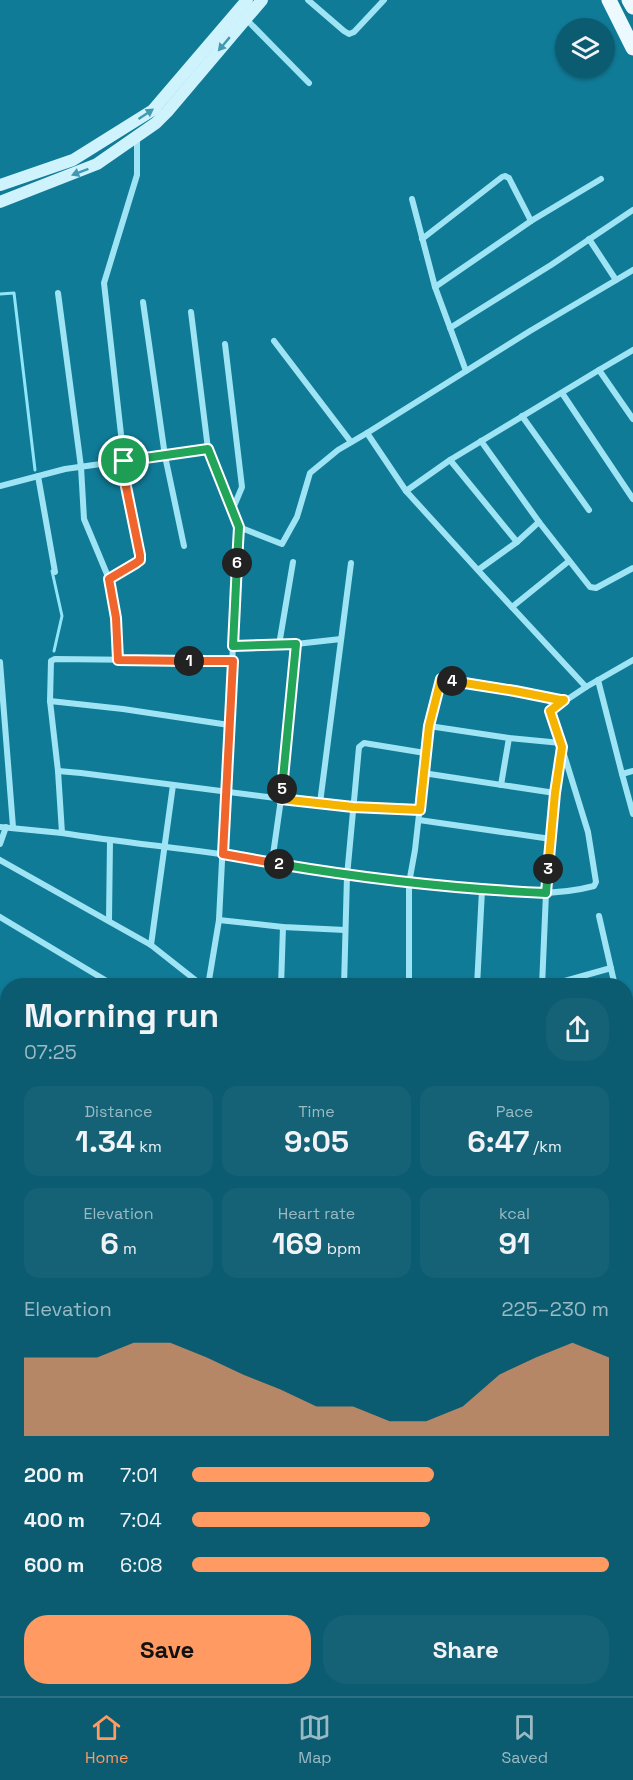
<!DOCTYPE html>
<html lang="en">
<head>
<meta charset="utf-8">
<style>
	body { margin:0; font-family:"Space Grotesk",sans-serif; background:#156276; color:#f1f3f6; height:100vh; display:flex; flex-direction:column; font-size:22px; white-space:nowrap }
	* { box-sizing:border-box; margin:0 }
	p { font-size:20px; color:#9abac3 }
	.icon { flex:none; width:33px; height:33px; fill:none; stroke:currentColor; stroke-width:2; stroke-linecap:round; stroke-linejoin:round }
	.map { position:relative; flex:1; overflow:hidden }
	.panel { position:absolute; left:0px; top:978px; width:633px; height:718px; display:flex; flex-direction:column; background:#0c5c71; border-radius:24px 24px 0 0; box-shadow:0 2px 4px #0004 }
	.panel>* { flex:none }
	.fabs { position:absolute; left:555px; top:18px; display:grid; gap:12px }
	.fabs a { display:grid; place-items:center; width:60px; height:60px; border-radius:50%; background:#0c5c71; box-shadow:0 2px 4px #0004; font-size:30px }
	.pin { position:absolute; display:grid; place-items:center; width:51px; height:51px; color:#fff; margin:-26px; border:3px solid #fff; border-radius:50%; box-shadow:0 2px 6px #0007 }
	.km { position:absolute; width:30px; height:30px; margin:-15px; border-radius:50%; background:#222; color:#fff; font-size:16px; line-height:30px; text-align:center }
	.round { display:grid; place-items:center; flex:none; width:63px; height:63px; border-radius:24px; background:#156276 }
	.summary { display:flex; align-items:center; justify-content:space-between; height:102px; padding:0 24px }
	h1 { font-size:33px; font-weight:700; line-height:45px }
	.stats { display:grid; grid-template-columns:repeat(3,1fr); gap:9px; height:102px; padding:6px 24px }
	.stats div { display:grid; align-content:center; border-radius:15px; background:#156276; text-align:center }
	.stats b { font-size:30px; font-weight:700 }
	.stats small { font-size:16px; font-weight:400 }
	.stats p { font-size:16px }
	.chart { height:168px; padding:12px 24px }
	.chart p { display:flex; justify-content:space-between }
	.chart svg { width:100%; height:108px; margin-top:6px; fill:#ff9a62; opacity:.7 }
	.button { display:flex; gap:12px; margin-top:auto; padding:12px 24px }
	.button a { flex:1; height:69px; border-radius:24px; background:#ff9a62; color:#111; font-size:24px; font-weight:700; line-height:69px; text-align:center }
	.button a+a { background:#156276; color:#f1f3f6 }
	ul { padding:0 24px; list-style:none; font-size:20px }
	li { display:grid; grid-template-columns:96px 72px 1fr; align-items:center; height:45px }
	li i { height:15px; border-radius:8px; background:#ff9a62 }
	.menu { display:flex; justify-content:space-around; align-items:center; height:84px; border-top:2px solid #2c7184; background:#0c5c71; font-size:16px; color:#9abac3 }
	.menu a { display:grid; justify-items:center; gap:3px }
	.menu .on { color:#ff9a62 }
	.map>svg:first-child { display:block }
</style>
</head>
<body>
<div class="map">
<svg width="633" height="1696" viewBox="0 0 633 1696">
	<rect width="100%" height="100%" fill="#107b97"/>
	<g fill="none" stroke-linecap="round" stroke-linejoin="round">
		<g stroke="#91e5f8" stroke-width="3">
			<path d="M 0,294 L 14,293 L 35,470"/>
			<path d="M 52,571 L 62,616 L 54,651"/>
		</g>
		<g stroke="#9fe4f4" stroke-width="6">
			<path d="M 308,0 L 344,31 L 349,34 L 354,32 L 384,0"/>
			<path d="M 246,19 L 309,83"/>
			<path d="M 412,199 L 435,287 L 466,371"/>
			<path d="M 422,239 L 502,177 L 505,176 L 509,178 L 531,221"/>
			<path d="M 589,239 L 616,280"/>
			<path d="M 633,270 L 530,331 L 367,433 L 406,491 L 485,578 L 586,687 L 633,660"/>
			<path d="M 435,287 L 531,221 L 601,179"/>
			<path d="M 58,293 L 81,467 L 84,519 L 109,579 L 116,618 L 119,660"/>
			<path d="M 143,302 L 165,456 L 184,546"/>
			<path d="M 191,312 L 208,449"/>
			<path d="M 450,328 L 551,265 L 633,210"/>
			<path d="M 274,341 L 351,442"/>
			<path d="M 225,344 L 242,487 L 232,511"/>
			<path d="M 633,350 L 599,370 L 633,419"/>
			<path d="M 562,393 L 633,499"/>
			<path d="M 522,416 L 589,510"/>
			<path d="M 450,460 L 517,542"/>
			<path d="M 124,461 L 104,283 L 137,175 L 137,137"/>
			<path d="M 38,476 L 55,572"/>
			<path d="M 0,486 L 65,469 L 208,449 L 239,527 L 219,920 L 208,986"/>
			<path d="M 406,491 L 450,460 L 599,370"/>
			<path d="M 539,522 L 590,587 L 596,588 L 633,568"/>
			<path d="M 239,527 L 282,544 L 297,517 L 310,473 L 338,450 L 367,433"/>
			<path d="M 478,570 L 517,542 L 539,522 L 481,441"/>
			<path d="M 109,579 L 136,563 L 140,560 L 140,555 L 121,462"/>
			<path d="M 512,607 L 569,561"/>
			<path d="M 279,645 L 293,562"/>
			<path d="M 233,646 L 296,644 L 341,639"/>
			<path d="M 233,661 L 55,659 L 51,661 L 50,701 L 58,771 L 62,833 C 132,844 203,850 272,862 L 281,799 L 296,644"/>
			<path d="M 0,662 L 13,827"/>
			<path d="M 598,680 L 622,774 L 633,771"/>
			<path d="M 50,701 L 123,709 L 229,725"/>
			<path d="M 429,726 L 509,738 L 561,743"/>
			<path d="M 58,771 L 81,773 L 353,808 L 419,810"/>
			<path d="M 423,773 L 555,793"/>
			<path d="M 622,774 L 633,814"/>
			<path d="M 501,785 L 509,738"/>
			<path d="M 320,803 L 351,563"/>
			<path d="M 419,820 L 551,839"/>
			<path d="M 0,827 L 62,833"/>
			<path d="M 0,844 L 6,827"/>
			<path d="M 0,860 L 151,945 L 203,986"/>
			<path d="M 272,862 C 333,873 394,882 456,888 C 500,892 550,898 594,886 L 596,882 L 588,832 L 562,748"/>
			<path d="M 599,916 L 615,986"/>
			<path d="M 0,917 L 115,986"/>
			<path d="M 109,920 L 110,840"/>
			<path d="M 219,920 L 283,927 L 345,930"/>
			<path d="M 151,945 L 173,785"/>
			<path d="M 477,983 L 519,986"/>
			<path d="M 281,986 L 283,927"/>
			<path d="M 344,986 L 347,876 L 359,747 L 364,743 L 425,753"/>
			<path d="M 409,986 L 409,883 L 415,850 L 429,726 L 442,679 L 515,691 L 560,700 L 568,699 L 586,687"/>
			<path d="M 477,986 L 482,890"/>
			<path d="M 542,986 L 546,893 L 555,793 L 562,748 L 550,713 L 551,710 L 564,700"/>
			<path d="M 547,986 L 611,968"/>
			<path d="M 626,1028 L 633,1026"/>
			<path d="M 0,1088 L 8,1075"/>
			<path d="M 626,1099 L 633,1096"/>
			<path d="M 0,1166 L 8,1151"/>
			<path d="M 0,1250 L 8,1235"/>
			<path d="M 626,1260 L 633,1289"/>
			<path d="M 0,1315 L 8,1319"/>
			<path d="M 626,1327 L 633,1324"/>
			<path d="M 0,1363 L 8,1366"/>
			<path d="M 626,1377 L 633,1375"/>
			<path d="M 626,1664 L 633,1666"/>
			<path d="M 313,1689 L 318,1690 L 321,1696"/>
			<path d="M 532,1689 L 588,1696"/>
			<path d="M 46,1696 L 47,1689"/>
			<path d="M 187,1696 L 187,1689"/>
			<path d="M 413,1696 L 415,1689"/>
			<path d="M 504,1696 L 505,1689"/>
			<path d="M 606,1696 L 607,1689"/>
		</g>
		<g stroke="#cff3fd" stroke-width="12">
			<path d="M 0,185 L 73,160 L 153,110 L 247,0"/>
			<path d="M 0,202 L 97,164 L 156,123 L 167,112 L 262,0"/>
		</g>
		<g stroke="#ecfaff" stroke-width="15">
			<path d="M 609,0 L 633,48"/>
			<path d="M 629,0 L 633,7"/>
		</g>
	</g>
	<defs><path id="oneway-solid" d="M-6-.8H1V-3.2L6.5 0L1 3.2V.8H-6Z" transform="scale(1.5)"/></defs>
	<g fill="#4099b0">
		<use href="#oneway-solid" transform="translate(224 44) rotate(130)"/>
		<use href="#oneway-solid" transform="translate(146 114) rotate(-34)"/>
		<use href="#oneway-solid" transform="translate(80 172) rotate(159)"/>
	</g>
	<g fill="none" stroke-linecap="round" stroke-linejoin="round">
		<defs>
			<path id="split-1" d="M 124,461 L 121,462 L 140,555 L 140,560 L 136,563 L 109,579 L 116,618 L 118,660 L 189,661"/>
			<path id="split-2" d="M 189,661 L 233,661 L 223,854 L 279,864"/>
			<path id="split-3" d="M 279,864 C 368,879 456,889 546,893 L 548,869"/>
			<path id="split-4" d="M 452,681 L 515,691 L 560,700 L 564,700 L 550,711 L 562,747 L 555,793 L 548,869"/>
			<path id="split-5" d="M 282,789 L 281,799 L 353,807 L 420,810 L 429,726 L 441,679 L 452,681"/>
			<path id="split-6" d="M 237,563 L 233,646 L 296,644 L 282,789"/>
			<path id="split-7" d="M 124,461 L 208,449 L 239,527 L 237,563"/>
		</defs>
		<use href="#split-1" stroke="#fff" stroke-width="12"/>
		<use href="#split-2" stroke="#fff" stroke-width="12"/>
		<use href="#split-3" stroke="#fff" stroke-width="12"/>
		<use href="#split-4" stroke="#fff" stroke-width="12"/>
		<use href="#split-5" stroke="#fff" stroke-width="12"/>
		<use href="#split-6" stroke="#fff" stroke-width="12"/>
		<use href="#split-7" stroke="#fff" stroke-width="12"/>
		<use href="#split-1" stroke="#f0652b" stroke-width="8"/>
		<use href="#split-2" stroke="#f0652b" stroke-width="8"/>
		<use href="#split-3" stroke="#22a559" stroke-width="8"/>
		<use href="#split-4" stroke="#f5b400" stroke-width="8"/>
		<use href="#split-5" stroke="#f5b400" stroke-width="8"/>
		<use href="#split-6" stroke="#22a559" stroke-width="8"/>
		<use href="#split-7" stroke="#22a559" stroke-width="8"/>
	</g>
</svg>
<div class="fabs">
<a><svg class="icon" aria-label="layers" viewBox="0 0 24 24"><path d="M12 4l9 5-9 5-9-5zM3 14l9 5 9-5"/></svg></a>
</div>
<div class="pin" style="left:124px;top:461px;background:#1e9e55"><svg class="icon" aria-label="arrive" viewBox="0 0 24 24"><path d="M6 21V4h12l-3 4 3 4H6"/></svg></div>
<b class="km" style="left:189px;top:661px">1</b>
<b class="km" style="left:279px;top:864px">2</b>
<b class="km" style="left:548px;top:869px">3</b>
<b class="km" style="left:452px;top:681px">4</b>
<b class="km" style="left:282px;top:789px">5</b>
<b class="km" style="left:237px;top:563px">6</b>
<section class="panel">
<div class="summary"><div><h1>Morning run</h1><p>07:25</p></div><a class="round"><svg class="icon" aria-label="share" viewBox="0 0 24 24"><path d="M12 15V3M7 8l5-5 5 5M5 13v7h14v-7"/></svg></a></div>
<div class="stats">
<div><p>Distance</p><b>1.34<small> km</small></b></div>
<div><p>Time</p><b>9:05</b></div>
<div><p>Pace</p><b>6:47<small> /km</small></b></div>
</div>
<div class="stats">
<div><p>Elevation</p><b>6<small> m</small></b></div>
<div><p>Heart rate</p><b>169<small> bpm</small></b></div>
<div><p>kcal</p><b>91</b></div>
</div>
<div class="chart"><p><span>Elevation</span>225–230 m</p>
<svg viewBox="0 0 160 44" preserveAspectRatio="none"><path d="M0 44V12L10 12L20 12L30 6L40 6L50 12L60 19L70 25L80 32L90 32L100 38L110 38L120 32L130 19L140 12L150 6L160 12V44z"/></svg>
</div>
<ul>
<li><b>200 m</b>7:01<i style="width:58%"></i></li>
<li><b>400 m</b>7:04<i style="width:57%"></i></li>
<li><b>600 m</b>6:08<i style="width:100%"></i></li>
</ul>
<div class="button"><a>Save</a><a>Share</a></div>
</section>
</div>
<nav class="menu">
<a class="on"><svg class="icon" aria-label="home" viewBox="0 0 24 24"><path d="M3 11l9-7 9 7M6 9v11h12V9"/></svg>Home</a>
<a><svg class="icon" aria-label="map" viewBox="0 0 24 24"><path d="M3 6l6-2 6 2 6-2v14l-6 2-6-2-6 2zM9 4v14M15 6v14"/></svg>Map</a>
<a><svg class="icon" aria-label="saved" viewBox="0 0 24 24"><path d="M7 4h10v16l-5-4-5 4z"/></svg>Saved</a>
</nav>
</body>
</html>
